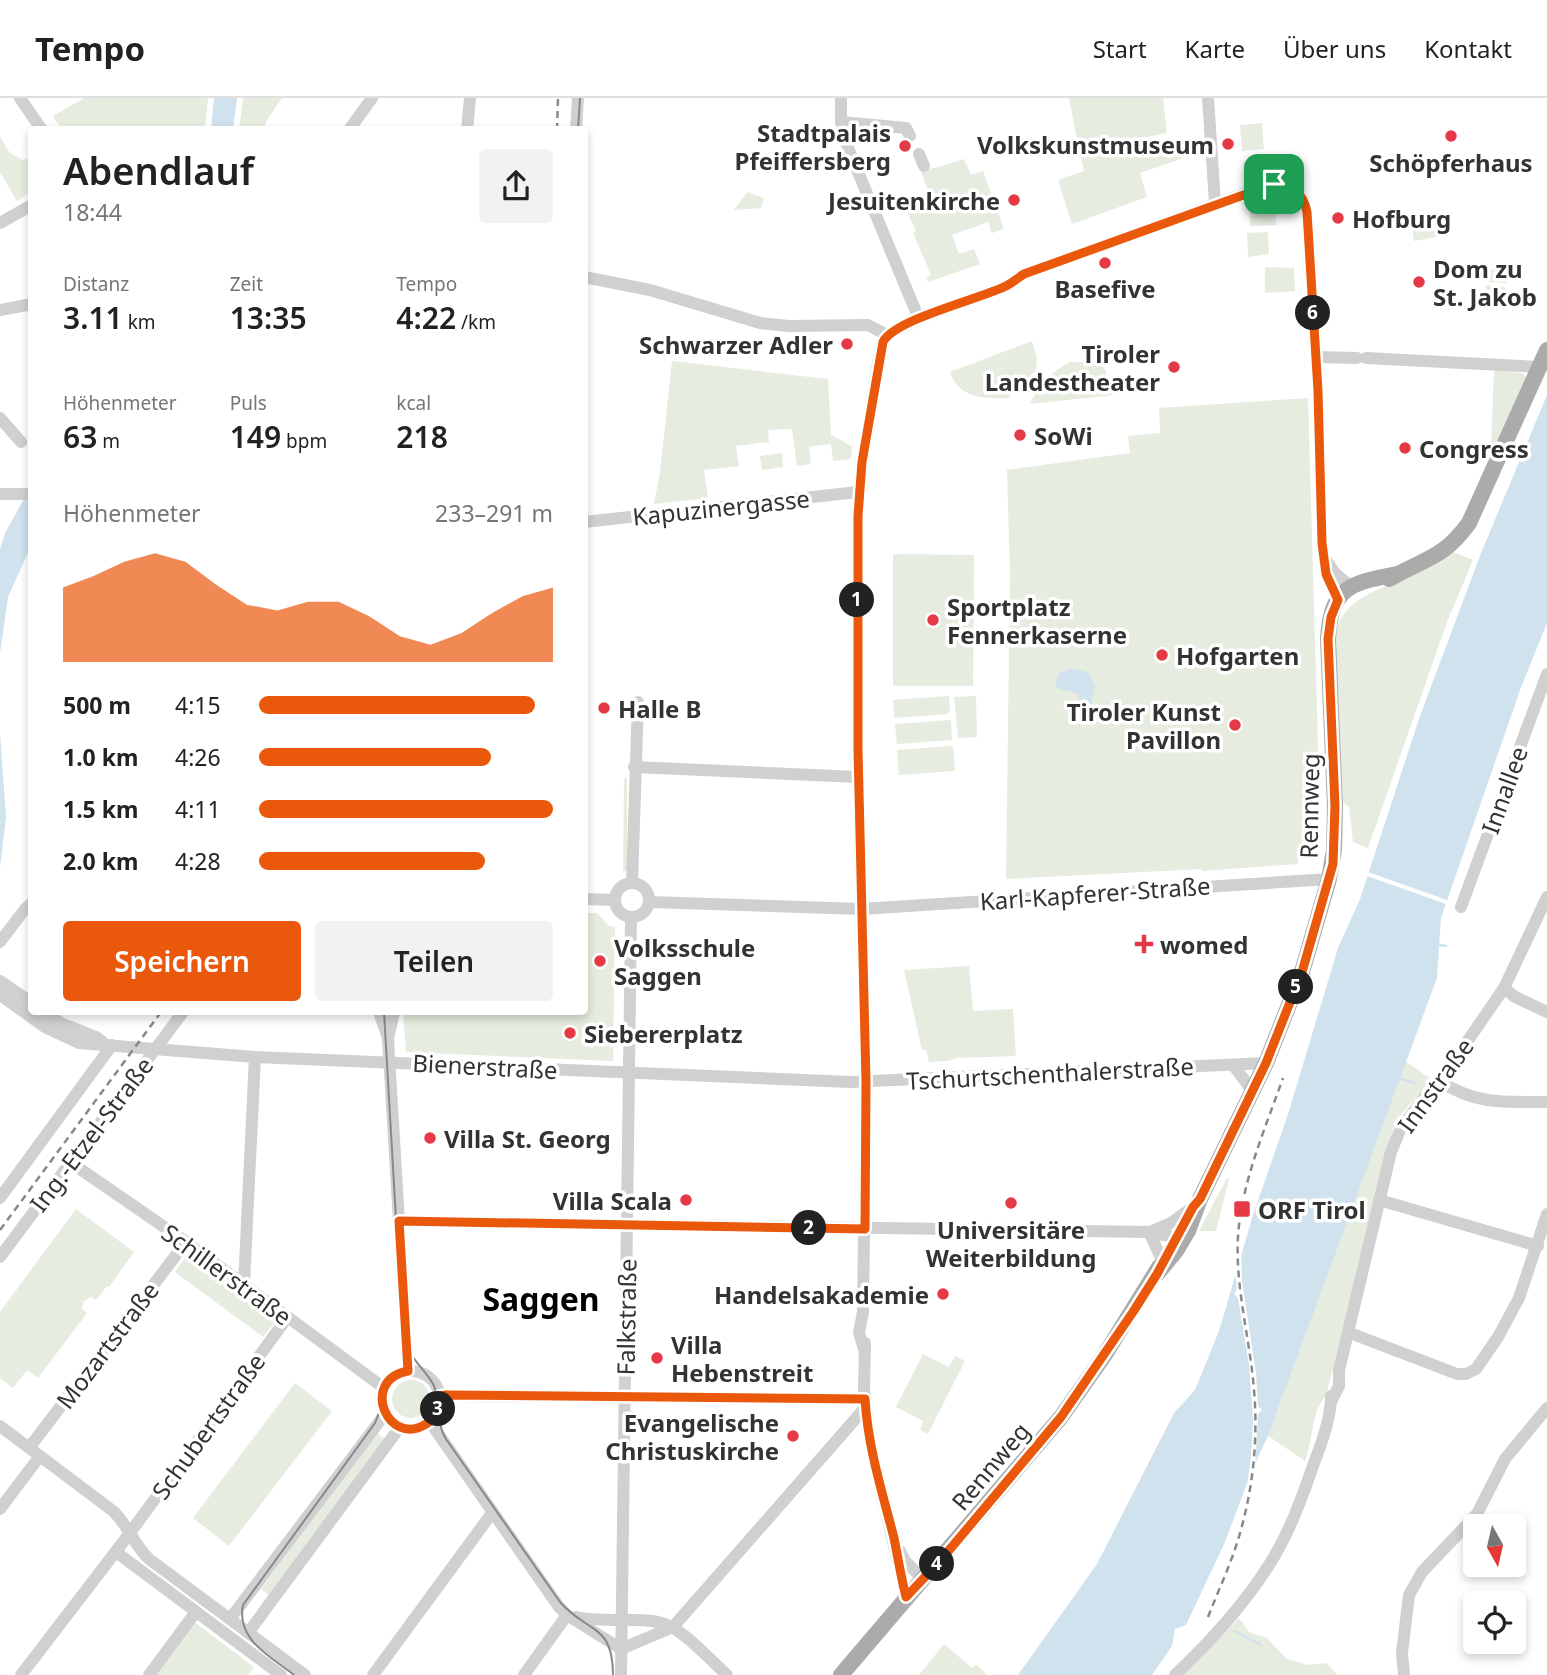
<!DOCTYPE html>
<html lang="de">
<head>
<meta charset="utf-8">
<style>
	body { margin:0; font-family:"Noto Sans",sans-serif; background:#f2f2f2; color:#222; height:100vh; display:flex; flex-direction:column; font-size:26px; white-space:nowrap }
	* { box-sizing:border-box; margin:0 }
	p { font-size:23px; color:#767676 }
	.icon { flex:none; width:38px; height:38px; fill:none; stroke:currentColor; stroke-width:2; stroke-linecap:round; stroke-linejoin:round }
	.map { position:relative; flex:1; overflow:hidden }
	.panel { position:absolute; left:28px; top:28px; width:560px; height:889px; display:flex; flex-direction:column; background:#fff; border-radius:7px; box-shadow:0 4px 10px #0003 }
	.panel>* { flex:none }
	.needle { width:46px; rotate:172deg }
	.tools { position:absolute; left:1463px; top:1416px; display:grid; gap:14px }
	.tools a { display:grid; place-items:center; width:63px; height:63px; border-radius:7px; background:#fff; box-shadow:0 4px 10px #0003; font-size:35px }
	.pin { position:absolute; display:grid; place-items:center; width:60px; height:60px; color:#fff; margin:-30px; border-radius:14px; box-shadow:0 4px 10px #0006 }
	.km { position:absolute; width:35px; height:35px; margin:-18px; border-radius:50%; background:#222; color:#fff; font-size:19px; line-height:35px; text-align:center }
	.round { display:grid; place-items:center; flex:none; width:74px; height:74px; border-radius:7px; background:#f2f2f2 }
	.head { display:flex; align-items:center; justify-content:space-between; height:119px; padding:0 35px }
	h1 { font-size:38px; font-weight:600; line-height:52px }
	.metrics { display:grid; grid-template-columns:repeat(3,1fr); gap:10px; height:119px; padding:7px 35px }
	.metrics div { display:grid; align-content:center }
	.metrics b { font-size:30px; font-weight:600 }
	.metrics small { font-size:19px; font-weight:400 }
	.metrics p { font-size:19px }
	.chart { height:196px; padding:14px 35px }
	.chart p { display:flex; justify-content:space-between }
	.chart svg { width:100%; height:126px; margin-top:7px; fill:#ea580c; opacity:.7 }
	.button { display:flex; gap:14px; margin-top:auto; padding:14px 35px }
	.button a { flex:1; height:80px; border-radius:7px; background:#ea580c; color:#fff; font-size:28px; font-weight:600; line-height:80px; text-align:center }
	.button a+a { background:#f2f2f2; color:#222 }
	ul { padding:0 35px; list-style:none; font-size:23px }
	li { display:grid; grid-template-columns:112px 84px 1fr; align-items:center; height:52px }
	li i { height:18px; border-radius:9px; background:#ea580c }
	header { display:flex; align-items:center; gap:42px; box-sizing:border-box; height:98px; padding:0 35px; background:#fff; border-bottom:2px solid #e0e0e0 }
	header strong { font-size:33px }
	nav { display:flex; gap:38px; margin-inline-start:auto; font-size:24px }
	.map>svg:first-child { display:block }
</style>
</head>
<body>
<header>
<strong>Tempo</strong>
<nav><a>Start</a><a>Karte</a><a>Über uns</a><a>Kontakt</a></nav>
</header>
<div class="map">
<svg width="1547" height="1577" viewBox="0 0 1547 1577">
	<rect width="100%" height="100%" fill="#fff"/>
	<g fill="#e6ecdf">
		<path d="M 84,0 L 208,0 L 205,31 L 61,31 L 53,18 Z"/>
		<path d="M 243,0 L 282,0 L 267,22 L 264,31 L 239,31 Z"/>
		<path d="M 1069,0 L 1163,0 L 1167,35 L 1079,52 Z"/>
		<path d="M 1262,25 L 1264,51 L 1242,53 L 1240,27 Z"/>
		<path d="M 0,39 L 10,55 L 23,62 L 31,60 L 31,94 L 17,103 L 0,74 Z"/>
		<path d="M 1137,46 L 1187,51 L 1189,58 L 1140,75 L 1147,99 L 1072,126 L 1058,82 L 1084,73 L 1081,58 Z"/>
		<path d="M 964,61 L 971,77 L 983,73 L 1004,131 L 992,135 L 988,124 L 952,137 L 959,156 L 974,151 L 980,166 L 928,184 L 926,180 L 931,177 L 913,135 L 916,133 L 903,105 L 929,94 L 921,74 Z"/>
		<path d="M 747,94 L 764,100 L 761,110 L 734,112 Z"/>
		<path d="M 1275,101 L 1276,127 L 1250,128 L 1249,103 Z"/>
		<path d="M 1433,119 L 1436,139 L 1414,143 L 1411,123 Z"/>
		<path d="M 1268,134 L 1269,156 L 1248,159 L 1247,135 Z"/>
		<path d="M 1502,167 L 1514,171 L 1513,180 L 1505,185 L 1487,184 C 1488,174 1492,168 1502,167 Z"/>
		<path d="M 1265,169 L 1294,170 L 1295,193 L 1265,195 Z"/>
		<path d="M 1486,187 L 1504,189 L 1510,196 L 1510,206 L 1497,206 L 1489,203 L 1485,194 Z"/>
		<path d="M 1032,243 L 1037,260 L 1036,272 L 1008,300 C 983,301 959,300 950,274 Z"/>
		<path d="M 672,263 L 828,281 L 831,337 L 852,348 L 851,361 L 833,363 L 831,346 L 809,349 L 811,366 L 797,368 L 792,331 L 768,332 L 769,344 L 736,348 L 739,368 L 704,372 L 708,400 L 654,406 L 660,374 Z"/>
		<path d="M 1070,264 L 1098,264 C 1112,275 1104,284 1114,297 L 1030,306 C 1038,289 1053,272 1070,264 Z"/>
		<path d="M 1494,272 L 1521,275 L 1528,280 L 1496,351 L 1491,350 Z"/>
		<path d="M 1308,300 L 1320,717 L 1297,766 L 1202,773 L 1201,771 L 1006,781 L 1010,475 L 1007,372 L 1130,355 L 1128,338 L 1160,335 L 1159,310 Z"/>
		<path d="M 782,355 L 783,369 L 762,372 L 760,358 Z"/>
		<path d="M 1451,453 L 1473,462 L 1447,524 L 1368,750 L 1353,744 L 1349,709 L 1343,704 L 1335,534 C 1347,496 1382,492 1413,477 C 1426,471 1439,461 1451,453 Z"/>
		<path d="M 893,456 L 974,457 L 973,588 L 893,588 Z"/>
		<path d="M 949,598 L 950,613 L 948,616 L 894,620 L 893,602 Z"/>
		<path d="M 976,598 L 977,639 L 958,640 L 954,599 Z"/>
		<path d="M 951,622 L 952,642 L 897,646 L 895,626 Z"/>
		<path d="M 953,648 L 955,673 L 899,677 L 897,652 Z"/>
		<path d="M 624,680 L 627,680 L 627,773 L 623,773 Z"/>
		<path d="M 585,815 L 597,815 L 609,828 L 615,829 L 613,963 L 406,954 L 403,914 L 584,914 Z"/>
		<path d="M 969,868 L 973,913 L 1013,911 L 1016,958 L 956,960 L 949,963 L 929,964 L 926,952 L 922,952 L 904,872 Z"/>
		<path d="M 1405,963 L 1431,981 L 1395,1024 L 1326,1298 C 1311,1313 1313,1343 1305,1363 L 1268,1338 Z"/>
		<path d="M 1227,1080 L 1229,1081 L 1216,1133 L 1199,1133 Z"/>
		<path d="M 76,1111 L 134,1154 L 109,1189 L 107,1188 L 96,1202 L 91,1199 L 83,1204 L 84,1205 L 81,1210 L 87,1215 L 38,1280 L 27,1272 L 13,1290 L 0,1280 L 0,1214 Z"/>
		<path d="M 187,1157 L 276,1223 L 263,1239 L 175,1174 Z"/>
		<path d="M 923,1256 L 949,1269 L 955,1258 L 965,1263 L 928,1336 L 920,1332 L 923,1323 L 896,1309 Z"/>
		<circle cx="411" cy="1301" r="19"/>
		<path d="M 295,1285 L 332,1313 L 229,1448 L 193,1420 Z"/>
		<path d="M 377,1335 L 385,1341 L 270,1498 L 261,1491 Z"/>
		<path d="M 1239,1520 L 1249,1534 L 1267,1540 L 1287,1561 L 1308,1567 L 1327,1565 L 1337,1577 L 1184,1577 Z"/>
		<path d="M 193,1523 L 254,1569 L 248,1577 L 153,1577 Z"/>
		<path d="M 944,1546 L 972,1570 L 976,1566 L 987,1577 L 919,1577 Z"/>
	</g>
	<g fill="#cfe2ee">
		<path d="M 214,0 L 237,0 L 233,31 L 211,31 Z"/>
		<path d="M 1547,297 L 1547,525 L 1520,592 L 1441,820 L 1437,880 L 1268,1338 L 1252,1372 L 1225,1444 L 1186,1527 L 1175,1531 L 1172,1548 L 1152,1577 L 1018,1577 L 1097,1466 L 1174,1315 L 1195,1292 L 1219,1233 L 1253,1117 L 1289,1013 L 1338,850 L 1360,801 L 1420,618 L 1481,455 Z"/>
		<path d="M 31,388 L 31,448 L 8,499 L 0,555 L 0,451 L 5,435 Z"/>
		<path d="M 1071,570 L 1087,574 L 1095,587 L 1090,610 L 1096,614 L 1095,624 L 1091,625 L 1088,620 L 1077,614 L 1079,597 L 1077,595 L 1059,591 L 1055,586 L 1059,576 Z"/>
		<path d="M 0,635 L 6,719 L 0,770 Z"/>
	</g>
	<g fill="#fff">
		<path d="M 1365,773 L 1450,803 L 1449,807 L 1364,777 Z"/>
		<path d="M 1241,1145 L 1242,1183 L 1256,1275 L 1258,1308 L 1262,1312 L 1258,1316 L 1255,1374 L 1245,1402 L 1251,1359 L 1253,1322 L 1249,1267 L 1238,1200 L 1234,1196 L 1237,1191 L 1234,1167 Z"/>
	</g>
	<g fill="none" stroke-linecap="round" stroke-linejoin="round">
		<g stroke="#cfe2ee" stroke-width="2.5">
			<path d="M 1440,847 L 1446,848"/>
			<path d="M 1398,980 L 1415,985"/>
			<path d="M 1234,1533 L 1261,1547"/>
		</g>
		<g stroke="#d0d0d0" stroke-width="12">
			<path d="M 20,0 L 42,32"/>
			<path d="M 841,0 L 841,24 L 846,45 L 919,221"/>
			<path d="M 1208,0 L 1215,105"/>
			<path d="M 841,24 L 906,30 L 910,38"/>
			<path d="M 349,32 L 372,0"/>
			<path d="M 467,32 L 470,0"/>
			<path d="M 576,32 L 578,0"/>
			<path d="M 919,56 L 924,68"/>
			<path d="M 0,125 L 32,107"/>
			<path d="M 584,179 L 650,192 L 760,225 L 789,228 L 868,227 L 887,237"/>
			<path d="M 0,212 L 32,206"/>
			<path d="M 887,237 L 919,221 L 1005,188 L 1024,176 L 1270,86 C 1290,84 1304,95 1307,114 L 1318,293 L 1322,445 L 1326,476 L 1338,502"/>
			<path d="M 1316,259 L 1357,260"/>
			<path d="M 1366,260 L 1540,269"/>
			<path d="M 0,320 L 21,344"/>
			<path d="M 0,396 L 32,396"/>
			<path d="M 584,424 L 858,394"/>
			<path d="M 1325,461 L 1335,475 L 1350,488"/>
			<path d="M 634,669 L 858,679"/>
			<path d="M 632,785 L 638,604"/>
			<circle cx="632" cy="802" r="17"/>
			<path d="M 584,801 L 614,802"/>
			<path d="M 649,804 L 861,811 L 1329,781"/>
			<path d="M 1461,809 L 1547,576"/>
			<path d="M 0,844 L 25,811 L 32,805"/>
			<path d="M 0,883 L 32,905"/>
			<path d="M 1504,890 L 1515,899 L 1547,914"/>
			<path d="M 0,897 L 45,929 L 79,945 L 255,959 L 851,984 L 1266,965"/>
			<path d="M 44,914 L 61,925 L 96,939 L 105,946"/>
			<path d="M 379,914 L 388,940"/>
			<path d="M 394,914 L 388,941 L 408,1273"/>
			<path d="M 1233,967 L 1253,993"/>
			<path d="M 1440,983 C 1475,1007 1506,1004 1547,1004"/>
			<path d="M 70,1064 L 186,1144 L 384,1290"/>
			<path d="M 0,1100 L 112,947"/>
			<path d="M 1379,1102 L 1538,1148"/>
			<path d="M 399,1123 L 1149,1134 L 1184,1141"/>
			<path d="M 1152,1133 L 1171,1125 L 1193,1109"/>
			<path d="M 1149,1134 L 1162,1162"/>
			<path d="M 0,1159 L 183,914"/>
			<path d="M 244,1186 L 255,959"/>
			<path d="M 1350,1235 L 1457,1276 L 1466,1276 L 1476,1271 L 1498,1239 L 1519,1200 L 1547,1116"/>
			<path d="M 865,1245 L 864,1291 L 869,1341 L 906,1499"/>
			<path d="M 864,1251 L 859,1235 L 863,1214 L 866,984 L 858,652 L 858,418 L 860,380 L 877,270 L 881,249 L 887,237"/>
			<circle cx="411" cy="1302" r="29"/>
			<path d="M 440,1298 L 865,1301"/>
			<path d="M 1331,1304 L 1339,1288 L 1339,1272 L 1391,1054 L 1401,1030 L 1425,998 L 1440,983 L 1504,890 L 1547,799"/>
			<path d="M 430,1324 L 559,1509 L 567,1517 L 621,1551"/>
			<path d="M 0,1328 L 113,1413 C 128,1427 134,1447 149,1461 L 305,1577"/>
			<path d="M 29,1350 L 186,1144"/>
			<path d="M 0,1411 L 40,1358"/>
			<path d="M 900,1453 L 905,1463 L 923,1481"/>
			<path d="M 116,1454 L 281,1577"/>
			<path d="M 576,1519 C 603,1525 631,1519 658,1524 C 680,1527 710,1562 727,1577"/>
			<path d="M 230,1521 L 385,1316"/>
			<path d="M 248,1535 L 400,1329"/>
			<path d="M 621,1551 L 673,1529 L 865,1310"/>
			<path d="M 21,1577 L 130,1435 L 287,1220"/>
			<path d="M 149,1577 L 195,1515"/>
			<path d="M 373,1577 L 492,1415"/>
			<path d="M 524,1577 L 567,1517"/>
			<path d="M 621,1577 L 631,819"/>
			<path d="M 1175,1577 C 1210,1544 1243,1508 1269,1467 C 1289,1436 1302,1400 1314,1365 C 1322,1345 1331,1319 1331,1298"/>
			<path d="M 1404,1577 L 1402,1555 L 1409,1497 L 1422,1474 L 1477,1416 L 1505,1361 L 1547,1310"/>
		</g>
		<g stroke="#ababab" stroke-width="16">
			<path d="M 1389,481 C 1425,460 1443,461 1469,425 L 1547,252"/>
			<path d="M 1157,1176 L 1176,1153 L 1188,1133 L 1200,1101 L 1266,965 L 1302,874 L 1329,781 L 1334,752 L 1335,708 L 1328,541 C 1331,489 1350,485 1397,476"/>
			<path d="M 841,1577 L 1061,1319 L 1104,1258 L 1159,1169"/>
		</g>
		<g stroke="#888" stroke-width="2">
			<path d="M 578,32 L 580,0"/>
			<path d="M 408,1245 C 411,1264 426,1271 434,1288 C 442,1305 435,1324 446,1341 L 560,1504 C 588,1536 613,1525 613,1577"/>
			<path d="M 294,1577 C 270,1558 236,1542 243,1507 L 375,1325 L 389,1290 L 403,1267 L 404,1259 L 384,914"/>
		</g>
		<g stroke="#888" stroke-width="2.5" stroke-dasharray="7 5" stroke-linecap="butt">
			<path d="M 557,32 L 558,0"/>
			<path d="M 0,1132 L 161,914"/>
			<path d="M 1208,1519 C 1215,1501 1223,1483 1230,1465 C 1251,1410 1259,1350 1254,1292 C 1250,1240 1235,1190 1238,1138 C 1242,1083 1265,1031 1283,980"/>
		</g>
	</g>
	<g fill="none" stroke-linecap="round" stroke-linejoin="round">
		<defs>
			<path id="route" d="M 1274,86 C 1292,87 1304,96 1307,114 L 1318,293 L 1322,445 L 1326,476 L 1338,502 L 1331,519 L 1328,541 L 1335,708 L 1333,766 L 1302,874 L 1266,965 L 1200,1101 L 1193,1109 L 1157,1176 L 1133,1214 L 1061,1319 L 940,1463 L 906,1499 C 901,1479 898,1460 894,1440 C 882,1393 868,1350 865,1301 L 446,1297 L 440,1298 C 440,1309 437,1320 426,1326 C 388,1350 359,1282 408,1273 L 399,1123 L 865,1131 L 866,984 L 858,652 L 858,418 L 862,364 L 883,244 C 895,221 980,201 1006,188 C 1012,185 1018,180 1024,176 Z"/>
		</defs>
		<use href="#route" stroke="#fff" stroke-width="14"/>
		<use href="#route" stroke="#ea580c" stroke-width="9"/>
	</g>
	<g fill="#e63946" stroke="#fff" stroke-width="2.5">
		<circle cx="1451" cy="38" r="7"/>
		<circle cx="1228" cy="46" r="7"/>
		<circle cx="905" cy="48" r="7"/>
		<circle cx="1014" cy="102" r="7"/>
		<circle cx="1338" cy="120" r="7"/>
		<circle cx="1105" cy="165" r="7"/>
		<circle cx="1419" cy="184" r="7"/>
		<circle cx="847" cy="246" r="7"/>
		<circle cx="1174" cy="269" r="7"/>
		<circle cx="1020" cy="337" r="7"/>
		<circle cx="1405" cy="350" r="7"/>
		<circle cx="933" cy="522" r="7"/>
		<circle cx="1162" cy="557" r="7"/>
		<circle cx="604" cy="610" r="7"/>
		<circle cx="1235" cy="627" r="7"/>
		<path d="M1140.5 835.5h7v7h7v7h-7v7h-7v-7h-7v-7h7z"/>
		<circle cx="600" cy="863" r="7"/>
		<circle cx="570" cy="935" r="7"/>
		<circle cx="430" cy="1040" r="7"/>
		<circle cx="686" cy="1102" r="7"/>
		<circle cx="1011" cy="1105" r="7"/>
		<rect x="1233" y="1102" width="18" height="18" rx="3.5"/>
		<circle cx="943" cy="1196" r="7"/>
		<circle cx="657" cy="1260" r="7"/>
		<circle cx="793" cy="1338" r="7"/>
	</g>
	<g text-anchor="middle" dominant-baseline="central" stroke-width="7" stroke-linejoin="round" paint-order="stroke">
		<g font-size="24" font-weight="bold" fill="#333" stroke="#fff" text-anchor="start">
			<text x="891" y="34" text-anchor="end">Stadtpalais<tspan x="891" dy="28">Pfeiffersberg</tspan></text>
			<text x="1214" y="46" text-anchor="end">Volkskunstmuseum</text>
			<text x="1451" y="64" text-anchor="middle">Schöpferhaus</text>
			<text x="1000" y="102" text-anchor="end">Jesuitenkirche</text>
			<text x="1352" y="120">Hofburg</text>
			<text x="1433" y="170">Dom zu<tspan x="1433" dy="28">St. Jakob</tspan></text>
			<text x="1105" y="190" text-anchor="middle">Basefive</text>
			<text x="833" y="246" text-anchor="end">Schwarzer Adler</text>
			<text x="1160" y="255" text-anchor="end">Tiroler<tspan x="1160" dy="28">Landestheater</tspan></text>
			<text x="1034" y="337">SoWi</text>
			<text x="1419" y="350">Congress</text>
			<text x="947" y="508">Sportplatz<tspan x="947" dy="28">Fennerkaserne</tspan></text>
			<text x="1176" y="557">Hofgarten</text>
			<text x="618" y="610">Halle B</text>
			<text x="1221" y="613" text-anchor="end">Tiroler Kunst<tspan x="1221" dy="28">Pavillon</tspan></text>
			<text x="1160" y="846">womed</text>
			<text x="614" y="849">Volksschule<tspan x="614" dy="28">Saggen</tspan></text>
			<text x="584" y="935">Siebererplatz</text>
			<text x="444" y="1040">Villa St. Georg</text>
			<text x="672" y="1102" text-anchor="end">Villa Scala</text>
			<text x="1258" y="1111">ORF Tirol</text>
			<text x="1011" y="1131" text-anchor="middle">Universitäre<tspan x="1011" dy="28">Weiterbildung</tspan></text>
			<text x="929" y="1196" text-anchor="end">Handelsakademie</text>
			<text x="671" y="1246">Villa<tspan x="671" dy="28">Hebenstreit</tspan></text>
			<text x="779" y="1324" text-anchor="end">Evangelische<tspan x="779" dy="28">Christuskirche</tspan></text>
		</g>
		<g font-size="24" fill="#333" stroke="#fff">
			<text transform="translate(721 409) rotate(-6)">Kapuzinergasse</text>
			<text transform="translate(1504 692) rotate(-70)">Innallee</text>
			<text transform="translate(1309 708) rotate(-89)">Rennweg</text>
			<text transform="translate(1095 795) rotate(-4)">Karl-Kapferer-Straße</text>
			<text transform="translate(485 968) rotate(3)">Bienerstraße</text>
			<text transform="translate(1050 975) rotate(-3)">Tschurtschenthalerstraße</text>
			<text transform="translate(1435 987) rotate(-54)">Innstraße</text>
			<text transform="translate(91 1036) rotate(-53)">Ing.-Etzel-Straße</text>
			<text transform="translate(227 1176) rotate(36)">Schillerstraße</text>
			<text transform="translate(626 1219) rotate(-89)">Falkstraße</text>
			<text transform="translate(107 1247) rotate(-53)">Mozartstraße</text>
			<text transform="translate(208 1328) rotate(-54)">Schubertstraße</text>
			<text transform="translate(990 1368) rotate(-50)">Rennweg</text>
		</g>
		<g font-size="32" font-weight="bold" fill="#000" stroke="#fff">
			<text x="541" y="1200">Saggen</text>
		</g>
	</g>
</svg>
<div class="tools">
<a><svg class="needle" viewBox="-14 -14 28 28"><path d="M0-13l5 13h-10z" fill="#e53935"/><path d="M0 13l5-13h-10z" fill="#767676"/></svg></a>
<a><svg class="icon" aria-label="locate" viewBox="0 0 24 24"><circle cx="12" cy="12" r="6"/><path d="M12 2v4M12 18v4M2 12h4M18 12h4"/></svg></a>
</div>
<div class="pin" style="left:1274px;top:86px;background:#1e9e55"><svg class="icon" aria-label="arrive" viewBox="0 0 24 24"><path d="M6 21V4h12l-3 4 3 4H6"/></svg></div>
<b class="km" style="left:857px;top:502px">1</b>
<b class="km" style="left:809px;top:1130px">2</b>
<b class="km" style="left:438px;top:1311px">3</b>
<b class="km" style="left:937px;top:1466px">4</b>
<b class="km" style="left:1296px;top:889px">5</b>
<b class="km" style="left:1313px;top:215px">6</b>
<section class="panel">
<div class="head"><div><h1>Abendlauf</h1><p>18:44</p></div><a class="round"><svg class="icon" aria-label="share" viewBox="0 0 24 24"><path d="M12 15V3M7 8l5-5 5 5M5 13v7h14v-7"/></svg></a></div>
<div class="metrics">
<div><p>Distanz</p><b>3.11<small> km</small></b></div>
<div><p>Zeit</p><b>13:35</b></div>
<div><p>Tempo</p><b>4:22<small> /km</small></b></div>
</div>
<div class="metrics">
<div><p>Höhenmeter</p><b>63<small> m</small></b></div>
<div><p>Puls</p><b>149<small> bpm</small></b></div>
<div><p>kcal</p><b>218</b></div>
</div>
<div class="chart"><p><span>Höhenmeter</span>233–291 m</p>
<svg viewBox="0 0 160 44" preserveAspectRatio="none"><path d="M0 44V18L10 14L20 9L30 6L40 9L50 17L60 24L70 26L80 23L90 23L100 28L110 35L120 38L130 34L140 27L150 21L160 18V44z"/></svg>
</div>
<ul>
<li><b>500 m</b>4:15<i style="width:94%"></i></li>
<li><b>1.0 km</b>4:26<i style="width:79%"></i></li>
<li><b>1.5 km</b>4:11<i style="width:100%"></i></li>
<li><b>2.0 km</b>4:28<i style="width:77%"></i></li>
</ul>
<div class="button"><a>Speichern</a><a>Teilen</a></div>
</section>
</div>
</body>
</html>
